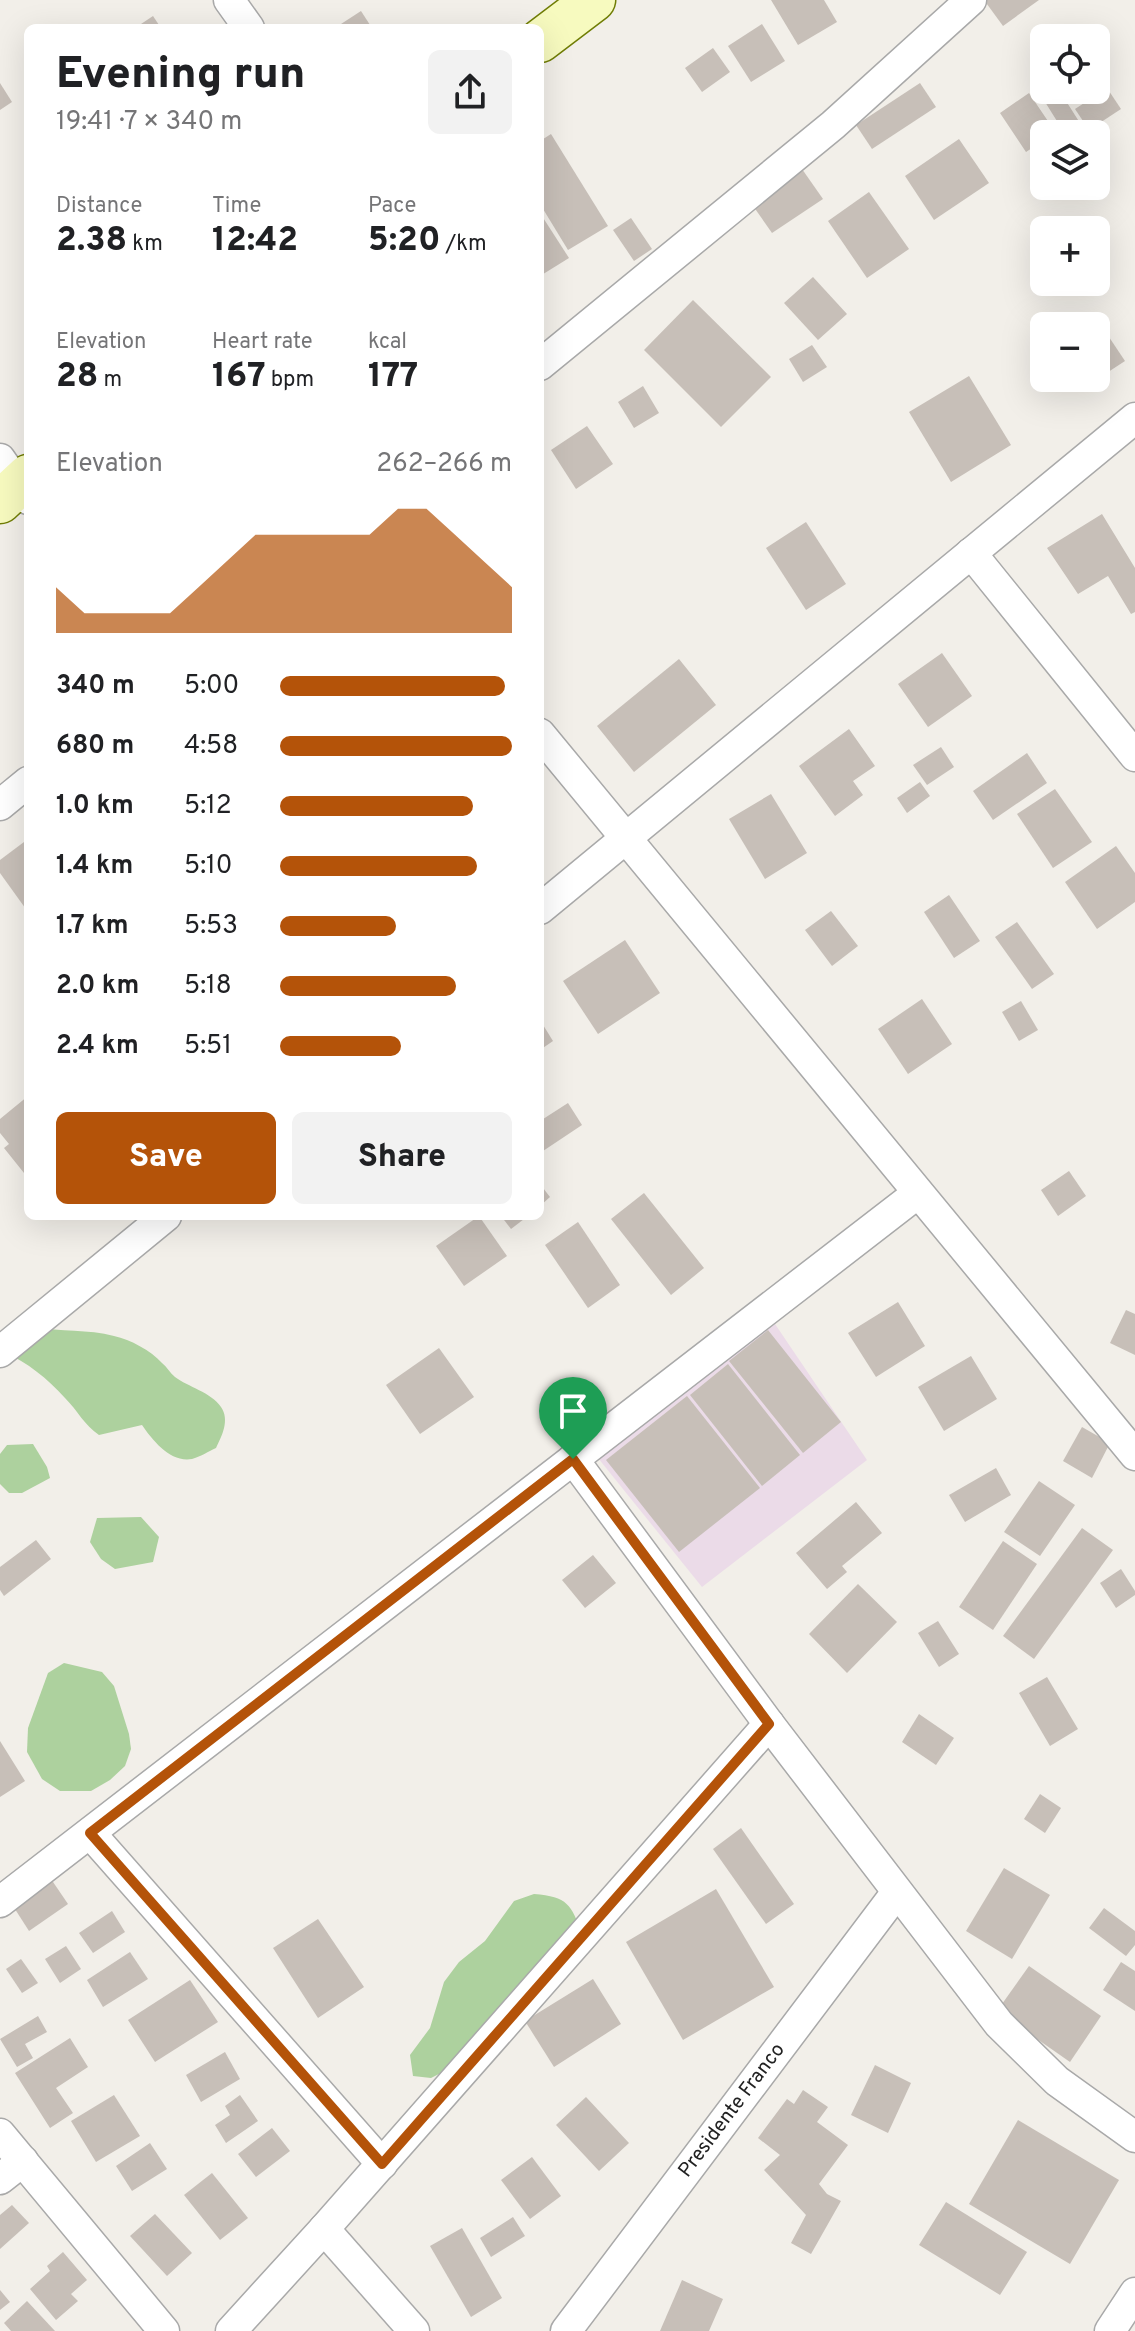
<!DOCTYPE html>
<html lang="en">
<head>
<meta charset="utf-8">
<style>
	body { margin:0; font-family:Overpass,sans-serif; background:#f2f2f2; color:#202124; height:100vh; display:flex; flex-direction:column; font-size:30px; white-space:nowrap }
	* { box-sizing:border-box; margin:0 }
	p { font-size:26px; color:#757577 }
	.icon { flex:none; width:44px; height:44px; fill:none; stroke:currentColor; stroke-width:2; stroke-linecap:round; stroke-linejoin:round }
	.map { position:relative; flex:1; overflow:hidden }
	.drawer { position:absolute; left:24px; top:24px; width:520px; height:1196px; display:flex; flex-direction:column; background:#fff; border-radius:12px; box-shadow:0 8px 32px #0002 }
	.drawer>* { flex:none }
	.buttons { position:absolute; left:1030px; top:24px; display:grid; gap:16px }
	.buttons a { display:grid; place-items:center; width:80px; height:80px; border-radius:12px; background:#fff; box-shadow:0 8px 32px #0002; font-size:40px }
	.pin { position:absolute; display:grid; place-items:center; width:68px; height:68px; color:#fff; margin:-82px -34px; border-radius:50% 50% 50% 0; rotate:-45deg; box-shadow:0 0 8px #0007 }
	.pin .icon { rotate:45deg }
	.round { display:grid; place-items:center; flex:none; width:84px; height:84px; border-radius:12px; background:#f2f2f2 }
	.summary { display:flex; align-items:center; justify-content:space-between; height:136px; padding:0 32px }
	h1 { font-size:44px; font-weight:800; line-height:60px }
	.metrics { display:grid; grid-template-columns:repeat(3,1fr); gap:12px; height:136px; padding:8px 32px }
	.metrics div { display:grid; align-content:center }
	.metrics b { font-size:34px; font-weight:800 }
	.metrics small { font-size:22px; font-weight:400 }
	.metrics p { font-size:22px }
	.chart { height:224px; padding:16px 32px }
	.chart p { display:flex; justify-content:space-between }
	.chart svg { width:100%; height:144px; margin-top:8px; fill:#b45309; opacity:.7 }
	.button { display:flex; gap:16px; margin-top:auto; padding:16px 32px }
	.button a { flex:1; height:92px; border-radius:12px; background:#b45309; color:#fff; font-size:32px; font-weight:800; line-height:92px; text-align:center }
	.button a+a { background:#f2f2f2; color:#202124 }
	ul { padding:0 32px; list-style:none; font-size:26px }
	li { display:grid; grid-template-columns:128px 96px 1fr; align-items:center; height:60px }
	li i { height:20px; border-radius:10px; background:#b45309 }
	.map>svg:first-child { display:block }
</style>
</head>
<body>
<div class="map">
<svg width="1135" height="2331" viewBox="0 0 1135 2331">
	<rect width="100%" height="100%" fill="#f2efe9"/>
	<path fill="#ebdbe8" d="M 775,1324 L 867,1460 L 702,1587 L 598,1458 Z"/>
	<g fill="#add19e">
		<path d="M 34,1327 C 61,1332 88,1329 114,1336 C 131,1340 150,1350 162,1363 C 167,1367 170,1373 175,1377 C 188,1387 211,1392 221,1407 C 230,1420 222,1436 216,1448 C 209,1451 200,1457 192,1459 C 171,1463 153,1441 142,1425 L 99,1435 C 84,1425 78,1411 65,1398 C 47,1378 28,1363 4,1352 Z"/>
		<path d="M 33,1444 L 47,1467 L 50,1478 L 22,1493 L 9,1493 L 0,1484 L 0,1454 L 7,1445 Z"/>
		<path d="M 141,1517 L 159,1537 L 153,1562 L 115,1569 L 101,1559 L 90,1542 L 97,1518 Z"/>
		<path d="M 64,1663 L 102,1672 L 114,1686 L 129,1734 L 131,1749 L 125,1766 L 110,1780 L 91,1791 L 60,1791 L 42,1779 L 27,1752 L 28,1728 L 48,1673 Z"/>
		<path d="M 534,1894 C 568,1897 571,1904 582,1934 L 463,2062 L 431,2078 L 413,2076 L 410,2055 L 430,2028 L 444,1982 L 459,1962 L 485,1941 L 514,1901 Z"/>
	</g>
	<g fill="#c7bfb8">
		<path d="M 771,0 L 824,0 L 837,22 L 798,45 Z"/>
		<path d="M 984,0 L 1039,0 L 1003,26 Z"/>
		<path d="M 361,11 L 372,28 L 343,28 L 341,24 Z"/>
		<path d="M 153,16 L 161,28 L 139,28 L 138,26 Z"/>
		<path d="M 762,24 L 785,61 L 751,82 L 728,46 Z"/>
		<path d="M 713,48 L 730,72 L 702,92 L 685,68 Z"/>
		<path d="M 1044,73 L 1044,90 L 1059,90 L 1087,134 L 1065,134 L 1032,81 Z"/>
		<path d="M 0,83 L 12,102 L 0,110 Z"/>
		<path d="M 920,83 L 936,107 L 872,149 L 856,125 Z"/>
		<path d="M 1107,88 L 1121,109 L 1089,130 L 1075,109 Z"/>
		<path d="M 1029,93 L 1056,133 L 1044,134 L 1044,140 L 1026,152 L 1000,113 Z"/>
		<path d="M 551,134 L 608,226 L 568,250 L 540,204 L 540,141 Z"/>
		<path d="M 959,139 L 989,183 L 934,220 L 905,176 Z"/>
		<path d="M 802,169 L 823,199 L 772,233 L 751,203 Z"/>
		<path d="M 869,192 L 909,249 L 867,278 L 828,221 Z"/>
		<path d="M 540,213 L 569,258 L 540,276 Z"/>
		<path d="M 631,218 L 652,249 L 634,261 L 613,230 Z"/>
		<path d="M 813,277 L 847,314 L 818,340 L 784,303 Z"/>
		<path d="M 693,300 L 771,377 L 721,427 L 644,350 Z"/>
		<path d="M 1101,325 L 1125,361 L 1099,378 L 1096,373 L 1096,328 Z"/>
		<path d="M 812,345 L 827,367 L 803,382 L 789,359 Z"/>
		<path d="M 969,376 L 1011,445 L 951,482 L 909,412 Z"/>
		<path d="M 643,386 L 659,413 L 634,428 L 618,402 Z"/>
		<path d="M 587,426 L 613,464 L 576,489 L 551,450 Z"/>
		<path d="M 1102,514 L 1135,568 L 1135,612 L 1131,614 L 1108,576 L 1078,594 L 1047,548 Z"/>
		<path d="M 806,522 L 846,584 L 806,610 L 766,548 Z"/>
		<path d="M 942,653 L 972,696 L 928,727 L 898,684 Z"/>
		<path d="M 679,659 L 716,705 L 634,772 L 597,726 Z"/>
		<path d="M 849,729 L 875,766 L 853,781 L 863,795 L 835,816 L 799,766 Z"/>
		<path d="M 941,747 L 954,767 L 927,785 L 913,765 Z"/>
		<path d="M 1027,753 L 1047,783 L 993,820 L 973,791 Z"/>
		<path d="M 920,782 L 930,796 L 907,813 L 897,798 Z"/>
		<path d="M 1055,789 L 1092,842 L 1053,868 L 1017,814 Z"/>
		<path d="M 771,794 L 807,853 L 765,879 L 729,819 Z"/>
		<path d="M 28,839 L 28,912 L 0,873 L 0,860 Z"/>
		<path d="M 1116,846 L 1135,873 L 1135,902 L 1097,929 L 1065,882 Z"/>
		<path d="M 949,895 L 980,941 L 954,958 L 924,912 Z"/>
		<path d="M 831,911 L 858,946 L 832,966 L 805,930 Z"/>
		<path d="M 1017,922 L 1054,974 L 1032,989 L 995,937 Z"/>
		<path d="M 625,940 L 660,993 L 598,1034 L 563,981 Z"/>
		<path d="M 922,999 L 952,1044 L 908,1074 L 878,1029 Z"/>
		<path d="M 1021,1001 L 1038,1030 L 1019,1041 L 1002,1012 Z"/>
		<path d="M 540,1020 L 553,1041 L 540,1050 Z"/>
		<path d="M 28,1096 L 28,1178 L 4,1148 L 9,1144 L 0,1133 L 0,1119 Z"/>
		<path d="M 568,1103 L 582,1125 L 540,1153 L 540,1121 Z"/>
		<path d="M 1069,1171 L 1086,1196 L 1058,1216 L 1041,1190 Z"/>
		<path d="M 540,1184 L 550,1197 L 540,1206 Z"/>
		<path d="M 644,1193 L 704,1268 L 671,1295 L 611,1219 Z"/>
		<path d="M 479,1216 L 507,1256 L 464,1286 L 436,1246 Z"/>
		<path d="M 501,1216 L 528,1216 L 511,1229 Z"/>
		<path d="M 578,1222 L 620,1285 L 588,1308 L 545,1245 Z"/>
		<path d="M 898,1302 L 925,1346 L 876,1377 L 848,1333 Z"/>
		<path d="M 1126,1310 L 1135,1314 L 1135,1355 L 1110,1343 Z"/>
		<path d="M 768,1330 L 841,1422 L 803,1453 L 729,1361 Z"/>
		<path d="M 439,1348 L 474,1397 L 420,1434 L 386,1385 Z"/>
		<path d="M 971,1356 L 997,1399 L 944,1431 L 918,1387 Z"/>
		<path d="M 728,1364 L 800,1455 L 762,1486 L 690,1395 Z"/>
		<path d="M 687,1396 L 760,1488 L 679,1552 L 606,1460 Z"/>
		<path d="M 1082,1427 L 1110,1443 L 1092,1478 L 1063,1461 Z"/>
		<path d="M 996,1468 L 1011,1495 L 965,1522 L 949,1495 Z"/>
		<path d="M 1039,1481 L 1075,1505 L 1040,1556 L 1004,1532 Z"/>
		<path d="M 856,1502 L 882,1533 L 842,1566 L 847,1572 L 827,1589 L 796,1553 Z"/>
		<path d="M 1082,1528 L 1113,1550 L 1034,1659 L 1003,1636 Z"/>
		<path d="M 36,1540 L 51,1559 L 4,1596 L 0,1590 L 0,1567 Z"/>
		<path d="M 1003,1541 L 1037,1564 L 993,1630 L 959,1607 Z"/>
		<path d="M 593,1555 L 616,1583 L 585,1608 L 562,1580 Z"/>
		<path d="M 1121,1569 L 1135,1591 L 1135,1595 L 1116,1608 L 1100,1583 Z"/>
		<path d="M 858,1584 L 897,1622 L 847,1673 L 809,1634 Z"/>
		<path d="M 938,1621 L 959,1654 L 939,1667 L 918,1633 Z"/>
		<path d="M 1047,1677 L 1078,1729 L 1050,1746 L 1019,1693 Z"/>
		<path d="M 919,1714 L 954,1738 L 936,1765 L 902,1742 Z"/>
		<path d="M 0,1741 L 25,1781 L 0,1797 Z"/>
		<path d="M 1040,1794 L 1061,1808 L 1045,1833 L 1024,1819 Z"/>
		<path d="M 741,1828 L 794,1904 L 766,1924 L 713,1849 Z"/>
		<path d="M 1004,1868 L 1050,1895 L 1012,1959 L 966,1931 Z"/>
		<path d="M 51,1879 L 68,1904 L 29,1931 L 13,1906 Z"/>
		<path d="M 716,1889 L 774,1987 L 683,2040 L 626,1942 Z"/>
		<path d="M 1104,1908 L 1135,1931 L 1135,1945 L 1126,1956 L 1089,1928 Z"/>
		<path d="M 112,1911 L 125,1932 L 93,1953 L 79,1933 Z"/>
		<path d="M 318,1919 L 364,1987 L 318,2018 L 273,1948 Z"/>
		<path d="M 66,1946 L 81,1969 L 60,1983 L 45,1959 Z"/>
		<path d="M 130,1952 L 148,1979 L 103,2007 L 87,1980 Z"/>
		<path d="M 21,1959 L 38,1983 L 22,1993 L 6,1969 Z"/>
		<path d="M 1121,1962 L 1135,1971 L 1135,2011 L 1103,1990 Z"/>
		<path d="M 1029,1966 L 1101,2016 L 1070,2062 L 997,2011 Z"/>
		<path d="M 593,1979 L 621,2024 L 554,2067 L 525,2021 Z"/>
		<path d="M 190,1980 L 218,2022 L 155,2062 L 128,2020 Z"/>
		<path d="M 38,2016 L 47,2032 L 25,2044 L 33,2058 L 17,2067 L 0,2039 Z"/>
		<path d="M 70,2038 L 88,2067 L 56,2088 L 73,2113 L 50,2128 L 15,2073 Z"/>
		<path d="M 225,2052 L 240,2079 L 201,2102 L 186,2075 Z"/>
		<path d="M 875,2065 L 911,2083 L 888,2133 L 851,2115 Z"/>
		<path d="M 803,2090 L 828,2107 L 817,2122 L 848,2145 L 819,2184 L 827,2194 L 841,2201 L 811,2254 L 791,2243 L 806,2215 L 764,2170 L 780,2155 L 758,2138 L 787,2099 L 794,2104 Z"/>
		<path d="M 114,2095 L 140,2136 L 96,2162 L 71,2121 Z"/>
		<path d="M 240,2095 L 258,2121 L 226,2143 L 215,2125 L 230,2115 L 225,2106 Z"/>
		<path d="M 586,2097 L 629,2143 L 599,2171 L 556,2125 Z"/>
		<path d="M 1018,2120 L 1119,2180 L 1070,2264 L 969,2204 Z"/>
		<path d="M 272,2128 L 290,2151 L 256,2177 L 238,2154 Z"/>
		<path d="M 150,2143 L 167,2169 L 132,2191 L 116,2166 Z"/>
		<path d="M 532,2157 L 561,2196 L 530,2219 L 501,2180 Z"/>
		<path d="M 212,2173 L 248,2218 L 220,2240 L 184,2195 Z"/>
		<path d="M 946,2202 L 1027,2252 L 1000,2295 L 919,2245 Z"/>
		<path d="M 12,2205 L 29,2223 L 0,2249 L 0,2215 Z"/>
		<path d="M 155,2214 L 192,2253 L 167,2276 L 130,2236 Z"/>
		<path d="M 513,2217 L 525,2236 L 491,2257 L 480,2238 Z"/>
		<path d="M 462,2228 L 502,2298 L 471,2317 L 430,2246 Z"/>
		<path d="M 63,2252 L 87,2280 L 71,2294 L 78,2301 L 56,2320 L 30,2289 L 50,2271 L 47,2266 Z"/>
		<path d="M 682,2280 L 723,2299 L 709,2331 L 660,2331 Z"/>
		<path d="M 0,2290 L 10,2302 L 0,2310 Z"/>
		<path d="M 27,2301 L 55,2331 L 11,2331 L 4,2323 Z"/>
	</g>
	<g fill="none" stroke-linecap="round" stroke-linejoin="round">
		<defs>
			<g id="street">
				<path d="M 229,0 L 249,28"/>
				<path d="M 540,365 L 833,125 L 971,0"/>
				<path d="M 0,459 L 28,499"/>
				<path d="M 971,553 L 1135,756"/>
				<path d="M 540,734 L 1135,1455"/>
				<path d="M 0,805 L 28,782"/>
				<path d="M 540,909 L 1135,418"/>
				<path d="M 0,1352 L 166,1216"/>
				<path d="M 573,1459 L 769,1724 L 999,2024 L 1057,2081 L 1135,2137"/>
				<path d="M 90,1833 L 382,2164"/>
				<path d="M 0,1902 L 918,1193"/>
				<path d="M 0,2134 L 164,2331"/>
				<path d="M 0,2179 L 23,2161"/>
				<path d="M 324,2229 L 414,2331"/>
				<path d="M 231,2331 L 324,2229 L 769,1724"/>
				<path id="s1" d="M 566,2331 L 897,1892"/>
				<path d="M 1110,2331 L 1135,2293"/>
			</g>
			<g id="secondary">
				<path d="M 540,41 L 594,0"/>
				<path d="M 0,502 L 28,476"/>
			</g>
		</defs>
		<use href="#street" stroke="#a9a9a9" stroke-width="33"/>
		<use href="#secondary" stroke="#707d05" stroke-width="45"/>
		<use href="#street" stroke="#fff" stroke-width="30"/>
		<use href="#secondary" stroke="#f7fabf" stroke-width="42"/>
	</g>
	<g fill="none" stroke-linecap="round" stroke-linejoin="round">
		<defs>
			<path id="route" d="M 573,1459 L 769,1724 L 382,2164 L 90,1833 Z"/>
		</defs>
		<use href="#route" stroke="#fff" stroke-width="16"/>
		<use href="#route" stroke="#b45309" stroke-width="10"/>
	</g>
	<g text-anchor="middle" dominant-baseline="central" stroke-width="6" stroke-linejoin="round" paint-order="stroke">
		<g font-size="20" fill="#222" stroke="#fff">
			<text stroke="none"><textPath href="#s1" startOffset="276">Presidente Franco</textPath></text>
		</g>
	</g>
</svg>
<div class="buttons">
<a><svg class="icon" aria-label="locate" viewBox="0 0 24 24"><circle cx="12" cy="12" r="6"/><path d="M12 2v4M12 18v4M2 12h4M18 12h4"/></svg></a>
<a><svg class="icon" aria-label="layers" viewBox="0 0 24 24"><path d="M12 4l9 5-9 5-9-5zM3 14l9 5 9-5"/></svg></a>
<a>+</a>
<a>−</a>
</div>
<div class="pin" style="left:573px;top:1459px;background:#1e9e55"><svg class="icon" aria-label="arrive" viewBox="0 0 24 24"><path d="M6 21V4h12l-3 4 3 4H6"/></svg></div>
<section class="drawer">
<div class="summary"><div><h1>Evening run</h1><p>19:41 · 7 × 340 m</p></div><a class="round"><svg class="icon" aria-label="share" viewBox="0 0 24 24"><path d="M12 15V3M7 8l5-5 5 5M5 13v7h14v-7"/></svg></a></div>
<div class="metrics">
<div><p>Distance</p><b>2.38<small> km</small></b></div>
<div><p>Time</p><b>12:42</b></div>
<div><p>Pace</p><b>5:20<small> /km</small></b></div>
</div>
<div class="metrics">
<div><p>Elevation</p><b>28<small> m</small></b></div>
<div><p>Heart rate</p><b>167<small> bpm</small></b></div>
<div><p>kcal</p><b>177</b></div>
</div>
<div class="chart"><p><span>Elevation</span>262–266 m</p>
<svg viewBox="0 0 160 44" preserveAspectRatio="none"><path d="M0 44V30L10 38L20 38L30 38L40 38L50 30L60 22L70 14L80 14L90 14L100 14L110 14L120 6L130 6L140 14L150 22L160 30V44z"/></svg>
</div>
<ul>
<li><b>340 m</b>5:00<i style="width:97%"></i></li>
<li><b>680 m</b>4:58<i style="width:100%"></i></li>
<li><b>1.0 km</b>5:12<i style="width:83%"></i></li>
<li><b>1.4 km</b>5:10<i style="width:85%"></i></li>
<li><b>1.7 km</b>5:53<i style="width:50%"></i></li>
<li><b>2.0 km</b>5:18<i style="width:76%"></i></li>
<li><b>2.4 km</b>5:51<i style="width:52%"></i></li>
</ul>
<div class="button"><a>Save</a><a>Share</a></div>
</section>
</div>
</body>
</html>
